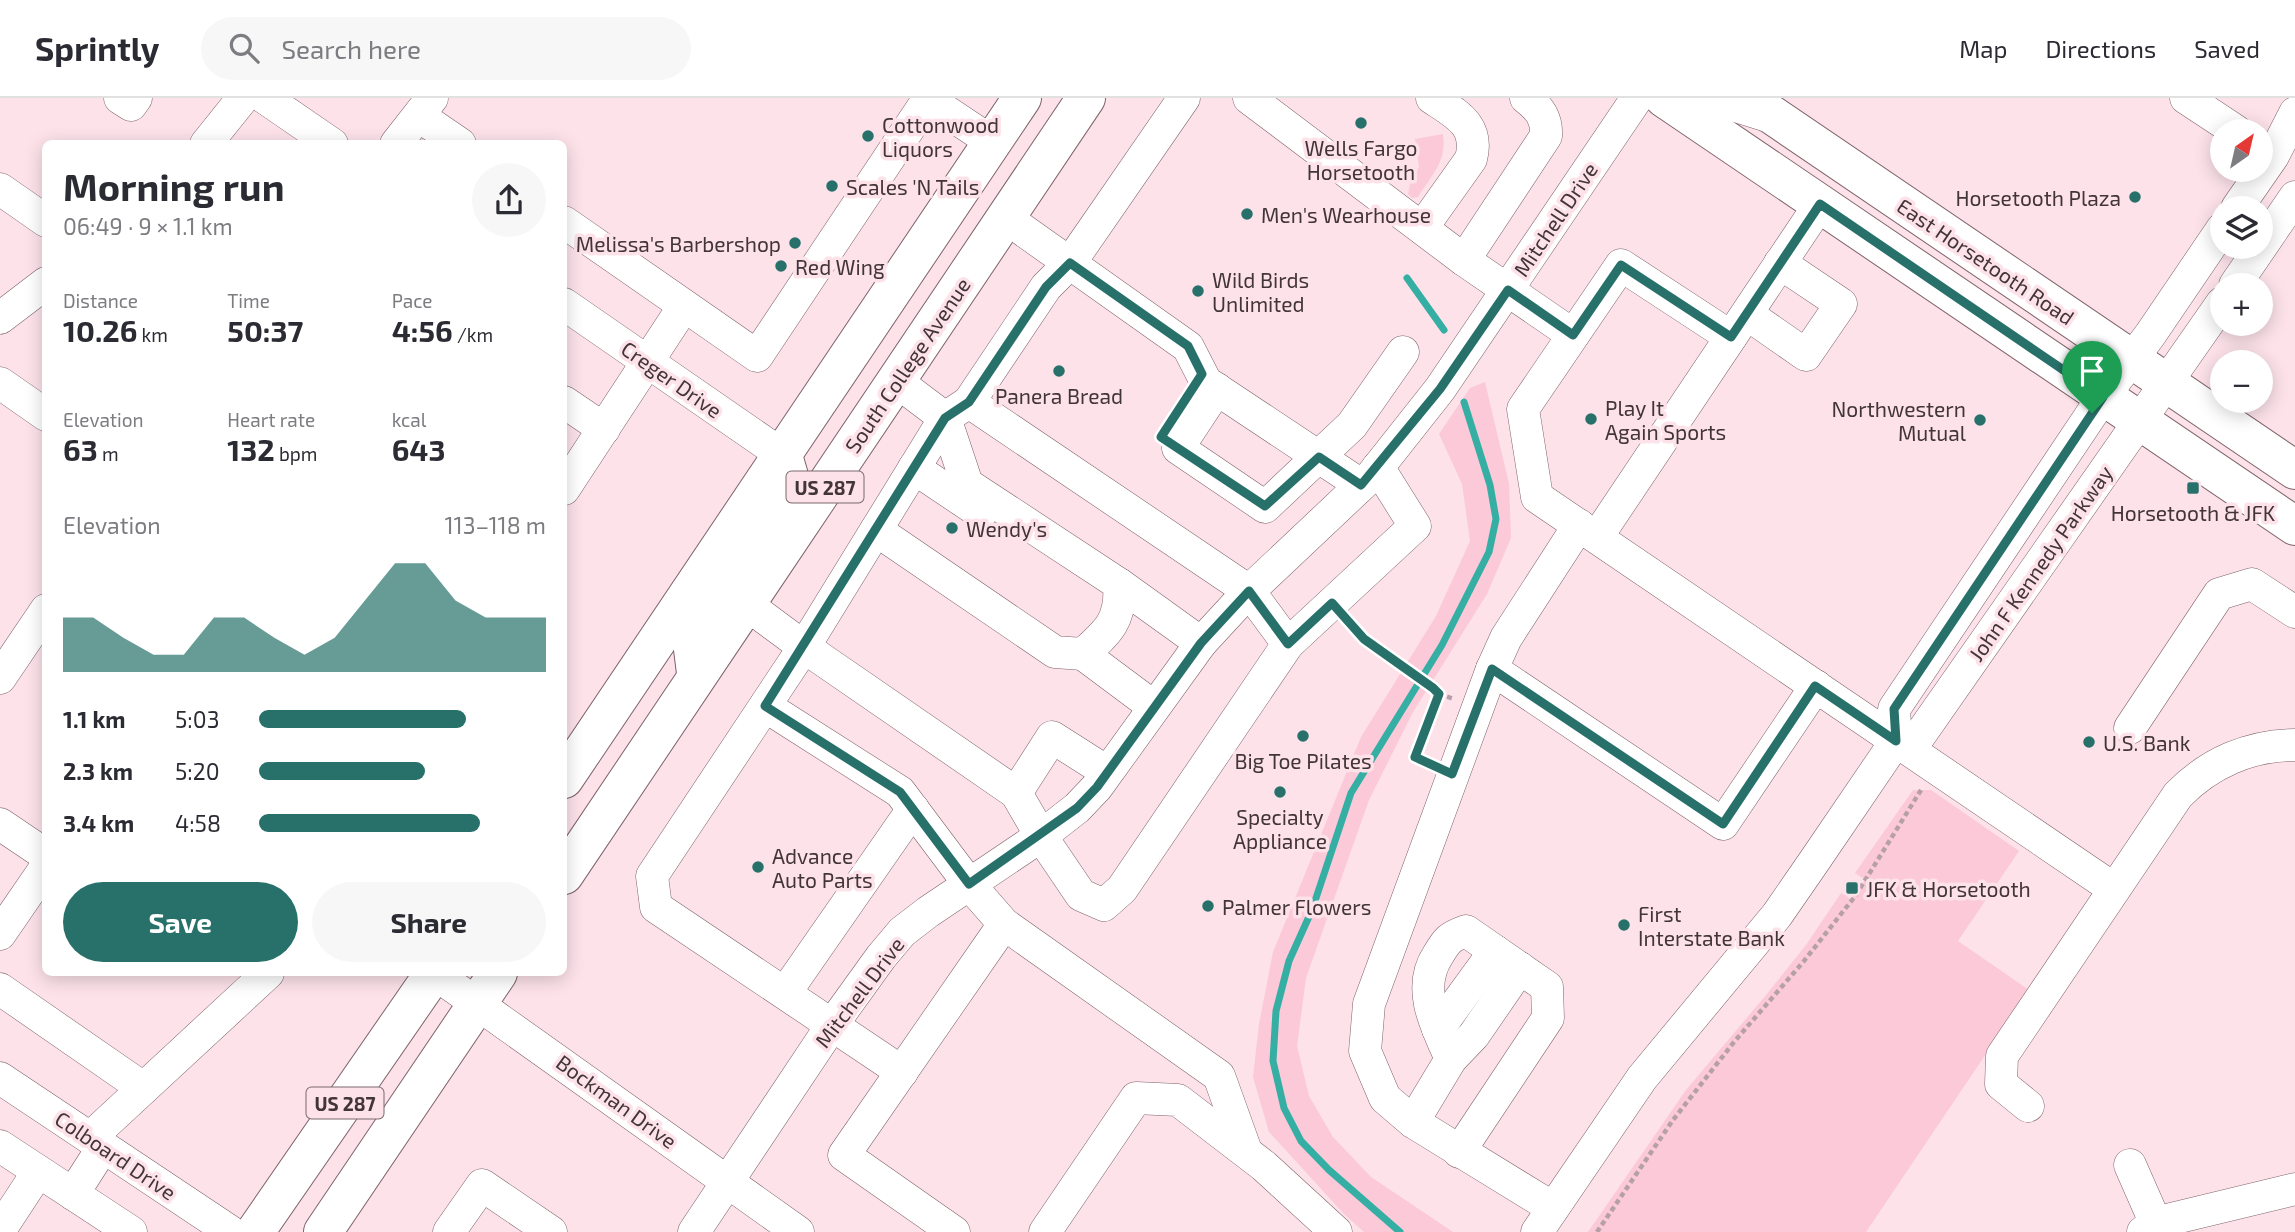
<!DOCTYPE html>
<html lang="en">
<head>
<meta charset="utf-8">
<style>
	body { margin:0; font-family:"Exo 2",sans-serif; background:#f7f7f7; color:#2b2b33; height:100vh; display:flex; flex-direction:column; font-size:26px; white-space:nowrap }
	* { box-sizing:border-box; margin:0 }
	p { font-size:23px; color:#7c7c81 }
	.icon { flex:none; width:38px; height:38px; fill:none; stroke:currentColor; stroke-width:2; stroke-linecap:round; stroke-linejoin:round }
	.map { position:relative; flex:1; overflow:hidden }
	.drawer { position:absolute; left:42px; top:42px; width:525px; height:836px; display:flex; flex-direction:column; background:#fff; border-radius:10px; box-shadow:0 4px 18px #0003 }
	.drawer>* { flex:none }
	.needle { width:46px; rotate:34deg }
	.buttons { position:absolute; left:2210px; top:21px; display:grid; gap:14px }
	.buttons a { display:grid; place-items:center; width:63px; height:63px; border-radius:50%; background:#fff; box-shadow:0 4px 18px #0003; font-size:35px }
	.pin { position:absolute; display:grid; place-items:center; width:60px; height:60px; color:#fff; margin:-72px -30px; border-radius:50% 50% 50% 0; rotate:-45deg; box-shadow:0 0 7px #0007 }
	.pin .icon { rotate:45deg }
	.round { display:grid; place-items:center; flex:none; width:74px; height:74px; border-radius:37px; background:#f7f7f7 }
	.summary { display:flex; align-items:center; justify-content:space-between; height:119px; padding:0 21px }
	h1 { font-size:38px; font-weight:700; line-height:52px }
	.stats { display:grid; grid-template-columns:repeat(3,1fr); gap:10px; height:119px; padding:7px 21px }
	.stats div { display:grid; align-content:center }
	.stats b { font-size:30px; font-weight:700 }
	.stats small { font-size:19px; font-weight:400 }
	.stats p { font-size:19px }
	.chart { height:196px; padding:14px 21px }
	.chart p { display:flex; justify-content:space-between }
	.chart svg { width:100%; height:126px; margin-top:7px; fill:#28716b; opacity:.7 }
	.button { display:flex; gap:14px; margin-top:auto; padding:14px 21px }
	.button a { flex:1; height:80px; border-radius:42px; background:#28716b; color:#fff; font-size:28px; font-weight:700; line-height:80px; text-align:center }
	.button a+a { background:#f7f7f7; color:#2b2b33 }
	ul { padding:0 21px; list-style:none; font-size:23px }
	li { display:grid; grid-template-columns:112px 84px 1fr; align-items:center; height:52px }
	li i { height:18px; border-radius:9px; background:#28716b }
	header { display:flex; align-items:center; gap:42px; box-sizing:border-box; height:98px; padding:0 35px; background:#fff; border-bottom:2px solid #e1e1e2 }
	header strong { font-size:33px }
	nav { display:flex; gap:38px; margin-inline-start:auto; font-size:24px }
	.search { width:490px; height:63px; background:#f7f7f7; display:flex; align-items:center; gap:18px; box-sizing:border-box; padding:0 24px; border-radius:38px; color:#7c7c81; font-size:26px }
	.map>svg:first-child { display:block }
</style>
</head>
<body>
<header>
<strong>Sprintly</strong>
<div class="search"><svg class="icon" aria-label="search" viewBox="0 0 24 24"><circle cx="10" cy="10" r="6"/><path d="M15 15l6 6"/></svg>Search here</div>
<nav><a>Map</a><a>Directions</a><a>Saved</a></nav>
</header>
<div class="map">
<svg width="2295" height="1134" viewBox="0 0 2295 1134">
	<rect width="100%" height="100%" fill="#fde2ea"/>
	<g fill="#fbc9d8">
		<path d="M 1443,36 C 1447,64 1432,76 1418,99 L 1412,100 L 1408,96 L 1410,86 L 1419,69 L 1415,41 Z"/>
		<path d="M 1485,284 L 1509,386 L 1511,440 L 1487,496 L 1413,614 L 1369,702 L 1306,880 L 1297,948 L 1309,998 L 1333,1039 L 1371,1079 L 1453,1134 L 1364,1134 L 1344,1116 L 1269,1034 L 1253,979 L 1259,926 L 1273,854 L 1361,639 L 1436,518 L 1470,443 L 1462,386 L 1439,336 L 1470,290 Z"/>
		<path d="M 1913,692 L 1931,692 L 2019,753 L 1958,843 L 2029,892 L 1866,1134 L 1588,1134 L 1686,992 L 1766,897 L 1806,847 L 1841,795 L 1851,801 L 1865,782 L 1855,775 Z"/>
	</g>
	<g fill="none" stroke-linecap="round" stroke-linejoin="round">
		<g stroke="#35aea4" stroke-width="7">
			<path d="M 1407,180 L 1444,232"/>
			<path d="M 1400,1134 L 1329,1072 L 1301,1043 L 1284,1010 L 1273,963 L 1276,913 L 1289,863 L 1312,812 L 1351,695 L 1442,547 L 1489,454 L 1496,421 L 1490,387 L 1464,304"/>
		</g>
		<defs>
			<g id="minor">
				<path d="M 120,0 L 131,7 L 136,0"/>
				<path d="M 265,0 L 332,46"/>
				<path d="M 926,0 L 992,44"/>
				<path d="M 1249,0 L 1464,162 L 1573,237"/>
				<path d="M 1710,0 L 1771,19"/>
				<path d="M 2186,0 L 2236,33"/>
				<path d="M 419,18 L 460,46"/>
				<path d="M 206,46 L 243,0"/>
				<path d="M 396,46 L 432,0"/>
				<path d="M 0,91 L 46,123"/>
				<path d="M 2237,110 L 2273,58 L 2295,15"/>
				<path d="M 1006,120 L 1188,249 L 1206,284 L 1361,387"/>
				<path d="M 564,124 L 757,258 L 929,0"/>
				<path d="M 1422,130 L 1471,61 C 1480,27 1456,16 1432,0"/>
				<path d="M 1464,162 L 1546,38 C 1547,20 1540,11 1526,0"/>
				<path d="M 2235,187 L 2295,99"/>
				<path d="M 564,206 L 781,356"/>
				<path d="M 1747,216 L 1806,257 L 1841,206 L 1780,165"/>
				<path d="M 0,220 L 46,185"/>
				<path d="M 1731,239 L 1621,167 L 1523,311 L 1537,399 L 2114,791"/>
				<path d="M 0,285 L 46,317"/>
				<path d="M 1217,291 L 1178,350 L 1265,409 L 1352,327 L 1403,254"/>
				<path d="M 564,304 L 604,331"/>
				<path d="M 969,304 L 1249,493 L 1288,546"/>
				<path d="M 914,370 L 981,415"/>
				<path d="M 564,391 L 684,208"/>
				<path d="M 876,432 L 1055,554 L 1083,556 C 1108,534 1122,522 1119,486 L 967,386 L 945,320 L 969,304 L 1046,189 L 1070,165 L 1184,0"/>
				<path d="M 1597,439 L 1820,106"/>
				<path d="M 1119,486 L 1201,545"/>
				<path d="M 746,506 L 804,549 L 945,320 L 896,283"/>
				<path d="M 1083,556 L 1154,609"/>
				<path d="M 1492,571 L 1723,726 L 1816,588"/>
				<path d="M 0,580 L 46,512"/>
				<path d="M 765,608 L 900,694 L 969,786 L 1004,826"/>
				<path d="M 2130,630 L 2219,496 L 2252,486 L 2295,514"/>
				<path d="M 1896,643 L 1920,637 L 2222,205"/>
				<path d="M 1016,695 L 1052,639 L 1107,674"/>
				<path d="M 0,726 L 46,757"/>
				<path d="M 0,836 L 46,769"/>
				<path d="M 434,875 L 798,1134"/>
				<path d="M 0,891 L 143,990"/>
				<path d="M 785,895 L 913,711"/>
				<path d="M 1438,931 L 1495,853"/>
				<path d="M 1451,961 C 1436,928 1416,890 1438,857 C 1447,842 1449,839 1466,833 L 1547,889 L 1548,920 L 1459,1054"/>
				<path d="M 902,974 L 656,809 L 652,778 L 804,549 L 1016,695 L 1041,738 L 1081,797 L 1104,807 L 1122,791 L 1288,546 L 1415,428 L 1378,369"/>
				<path d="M 0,980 L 231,1134"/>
				<path d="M 2028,1008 L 2001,986 L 2002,958 L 2178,697 C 2209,665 2250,647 2295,647"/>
				<path d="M 1413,1024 L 1451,961 L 1474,937 L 1520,870"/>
				<path d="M 90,1040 L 268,875"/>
				<path d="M 0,1048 L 131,1134"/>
				<path d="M 2130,1067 L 2156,1126"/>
				<path d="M 73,1096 L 103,1049"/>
				<path d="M 1553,1110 L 1413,1024 L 1385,1000 L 1365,953 L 1369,906 L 1492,571 L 1506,540 L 1579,427"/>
				<path d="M 0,1132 L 38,1074"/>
				<path d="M 449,1134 L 482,1087 L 551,1134"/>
				<path d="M 694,1134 L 832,927 L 881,859 L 902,834 L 928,814 L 1041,738 L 1077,710 L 1097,689 L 1201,545 L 1249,493 L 1372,377 L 1440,291 L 1637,0"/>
				<path d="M 954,1134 L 844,1057 L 1004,826 L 1219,978 L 1246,1053"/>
				<path d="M 1045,1134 L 1136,1000 L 1178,1002 L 1264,1068 L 1336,1134"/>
				<path d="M 1537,1134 L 1642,980 L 1777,817 L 1815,762 L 1896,643 L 1894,611 L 2103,299 L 2150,237 L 2222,131"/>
				<path d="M 2143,1134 L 2156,1126 L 2171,1121 L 2295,1091"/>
			</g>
			<g id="major">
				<path d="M 1664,0 L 2295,428"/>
				<path d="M 1747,0 L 2295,372"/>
			</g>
			<g id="highway">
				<path d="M 696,575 L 693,551 L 702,521 L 786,399 L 789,378 L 782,354"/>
				<path d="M 564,681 L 1022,0"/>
				<path d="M 564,777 L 1086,0"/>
				<path d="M 255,1134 L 434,875"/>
				<path d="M 323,1134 L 498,875"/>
			</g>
		</defs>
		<use href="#minor" stroke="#7f636b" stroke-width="33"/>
		<use href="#major" stroke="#7f636b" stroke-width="40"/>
		<use href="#highway" stroke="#7f636b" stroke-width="40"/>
		<g stroke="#b6a0a7" stroke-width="4.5" stroke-dasharray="5 3.5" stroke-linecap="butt">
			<path d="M 1349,524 L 1364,541 L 1439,596 L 1415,659 L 1428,666"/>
			<path d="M 1439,596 L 1454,601"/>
			<path d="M 1597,1134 L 1673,1022 L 1734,944 L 1804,863 L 1856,797 L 1921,692"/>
		</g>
		<use href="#minor" stroke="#fff" stroke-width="32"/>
		<use href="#major" stroke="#fff" stroke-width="38"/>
		<use href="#highway" stroke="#fff" stroke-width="38"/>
	</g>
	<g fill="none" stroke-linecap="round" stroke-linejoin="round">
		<defs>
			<path id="route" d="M 1820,106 L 2103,299 L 1894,611 L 1896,643 L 1815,588 L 1723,726 L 1492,571 L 1452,676 L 1415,659 L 1439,596 L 1433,590 L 1364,541 L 1332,505 L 1288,546 L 1249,493 L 1201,545 L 1097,689 L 1077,710 L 969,786 L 900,694 L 765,608 L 945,320 L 969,304 L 1046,189 L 1070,165 L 1188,248 L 1202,276 L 1161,339 L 1265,408 L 1319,359 L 1361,387 L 1440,291 L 1508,192 L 1573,237 L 1621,167 L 1731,239 Z"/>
		</defs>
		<use href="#route" stroke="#fff" stroke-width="14"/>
		<use href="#route" stroke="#28716b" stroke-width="9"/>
	</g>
	<g fill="#28716b" stroke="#fde2ea" stroke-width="2.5">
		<circle cx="1361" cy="25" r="7"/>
		<circle cx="868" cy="38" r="7"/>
		<circle cx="832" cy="88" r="7"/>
		<circle cx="2135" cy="99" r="7"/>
		<circle cx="1247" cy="116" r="7"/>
		<circle cx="795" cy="145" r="7"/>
		<circle cx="781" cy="168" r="7"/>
		<circle cx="1198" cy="193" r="7"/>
		<circle cx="1059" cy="273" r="7"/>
		<circle cx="1591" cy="321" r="7"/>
		<circle cx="1980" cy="322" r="7"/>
		<rect x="2186" y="383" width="14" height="14" rx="3.5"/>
		<circle cx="952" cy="430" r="7"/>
		<circle cx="1303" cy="638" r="7"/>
		<circle cx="2089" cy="644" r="7"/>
		<circle cx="1280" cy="694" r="7"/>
		<circle cx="758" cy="769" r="7"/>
		<rect x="1845" y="783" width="14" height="14" rx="3.5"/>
		<circle cx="1208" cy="808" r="7"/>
		<circle cx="1624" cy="827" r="7"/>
	</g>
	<g text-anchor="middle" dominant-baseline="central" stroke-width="7" stroke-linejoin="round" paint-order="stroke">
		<g fill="#fde2ea" stroke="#7a696e" stroke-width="2">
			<rect x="786.5" y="373.5" width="77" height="31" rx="5"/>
			<rect x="306.5" y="989.5" width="77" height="31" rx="5"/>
		</g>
		<g font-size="19" font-weight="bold" fill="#423539">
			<text x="825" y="389">US 287</text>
			<text x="345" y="1005">US 287</text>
		</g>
		<g font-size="21" fill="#423539" stroke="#fde2ea" text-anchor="start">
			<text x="882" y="26">Cottonwood<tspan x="882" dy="24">Liquors</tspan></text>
			<text x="1361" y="49" text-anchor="middle">Wells Fargo<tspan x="1361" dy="24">Horsetooth</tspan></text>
			<text x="846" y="88">Scales 'N Tails</text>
			<text x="2121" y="99" text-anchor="end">Horsetooth Plaza</text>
			<text x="1261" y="116">Men's Wearhouse</text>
			<text x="781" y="145" text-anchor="end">Melissa's Barbershop</text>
			<text x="795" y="168">Red Wing</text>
			<text x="1212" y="181">Wild Birds<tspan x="1212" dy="24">Unlimited</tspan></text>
			<text x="1059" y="297" text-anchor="middle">Panera Bread</text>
			<text x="1605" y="309">Play It<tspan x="1605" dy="24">Again Sports</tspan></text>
			<text x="1966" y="310" text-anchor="end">Northwestern<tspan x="1966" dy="24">Mutual</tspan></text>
			<text x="2193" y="414" text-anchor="middle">Horsetooth &amp; JFK</text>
			<text x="966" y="430">Wendy's</text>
			<text x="2103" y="644">U.S. Bank</text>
			<text x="1303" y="662" text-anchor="middle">Big Toe Pilates</text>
			<text x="1280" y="718" text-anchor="middle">Specialty<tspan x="1280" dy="24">Appliance</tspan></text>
			<text x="772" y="757">Advance<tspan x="772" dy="24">Auto Parts</tspan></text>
			<text x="1866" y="790">JFK &amp; Horsetooth</text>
			<text x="1222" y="808">Palmer Flowers</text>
			<text x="1638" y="815">First<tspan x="1638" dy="24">Interstate Bank</tspan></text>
		</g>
		<g font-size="21" fill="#423539" stroke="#fde2ea">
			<text transform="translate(1555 121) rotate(-56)">Mitchell Drive</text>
			<text transform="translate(1986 163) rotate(34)">East Horsetooth Road</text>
			<text transform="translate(907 267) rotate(-56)">South College Avenue</text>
			<text transform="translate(672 281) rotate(35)">Creger Drive</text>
			<text transform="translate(2040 465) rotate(-55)">John F Kennedy Parkway</text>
			<text transform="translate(859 894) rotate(-53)">Mitchell Drive</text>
			<text transform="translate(617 1003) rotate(36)">Bockman Drive</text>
			<text transform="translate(116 1057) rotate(34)">Colboard Drive</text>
		</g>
	</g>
</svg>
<div class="buttons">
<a><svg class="needle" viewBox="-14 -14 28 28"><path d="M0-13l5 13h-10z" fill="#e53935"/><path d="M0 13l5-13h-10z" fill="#7c7c81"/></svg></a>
<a><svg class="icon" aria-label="layers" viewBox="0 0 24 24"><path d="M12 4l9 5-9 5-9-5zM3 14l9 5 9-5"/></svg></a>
<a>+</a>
<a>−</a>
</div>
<div class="pin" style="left:2092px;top:315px;background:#1e9e55"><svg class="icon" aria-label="arrive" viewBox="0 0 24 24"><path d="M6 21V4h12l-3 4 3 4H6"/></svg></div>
<section class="drawer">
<div class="summary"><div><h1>Morning run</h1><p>06:49 · 9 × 1.1 km</p></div><a class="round"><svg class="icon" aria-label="share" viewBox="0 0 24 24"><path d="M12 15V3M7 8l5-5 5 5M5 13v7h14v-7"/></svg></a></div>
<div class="stats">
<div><p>Distance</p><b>10.26<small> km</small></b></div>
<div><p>Time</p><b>50:37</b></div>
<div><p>Pace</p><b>4:56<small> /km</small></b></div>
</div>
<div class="stats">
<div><p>Elevation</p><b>63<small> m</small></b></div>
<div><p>Heart rate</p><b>132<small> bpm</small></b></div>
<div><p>kcal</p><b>643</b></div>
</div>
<div class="chart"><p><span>Elevation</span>113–118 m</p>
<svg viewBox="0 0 160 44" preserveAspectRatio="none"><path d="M0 44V25L10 25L20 32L30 38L40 38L50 25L60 25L70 32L80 38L90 32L100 19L110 6L120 6L130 19L140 25L150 25L160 25V44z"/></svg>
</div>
<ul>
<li><b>1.1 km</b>5:03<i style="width:72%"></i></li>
<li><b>2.3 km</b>5:20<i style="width:58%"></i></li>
<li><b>3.4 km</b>4:58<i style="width:77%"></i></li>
</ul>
<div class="button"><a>Save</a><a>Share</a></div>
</section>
</div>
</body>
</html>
